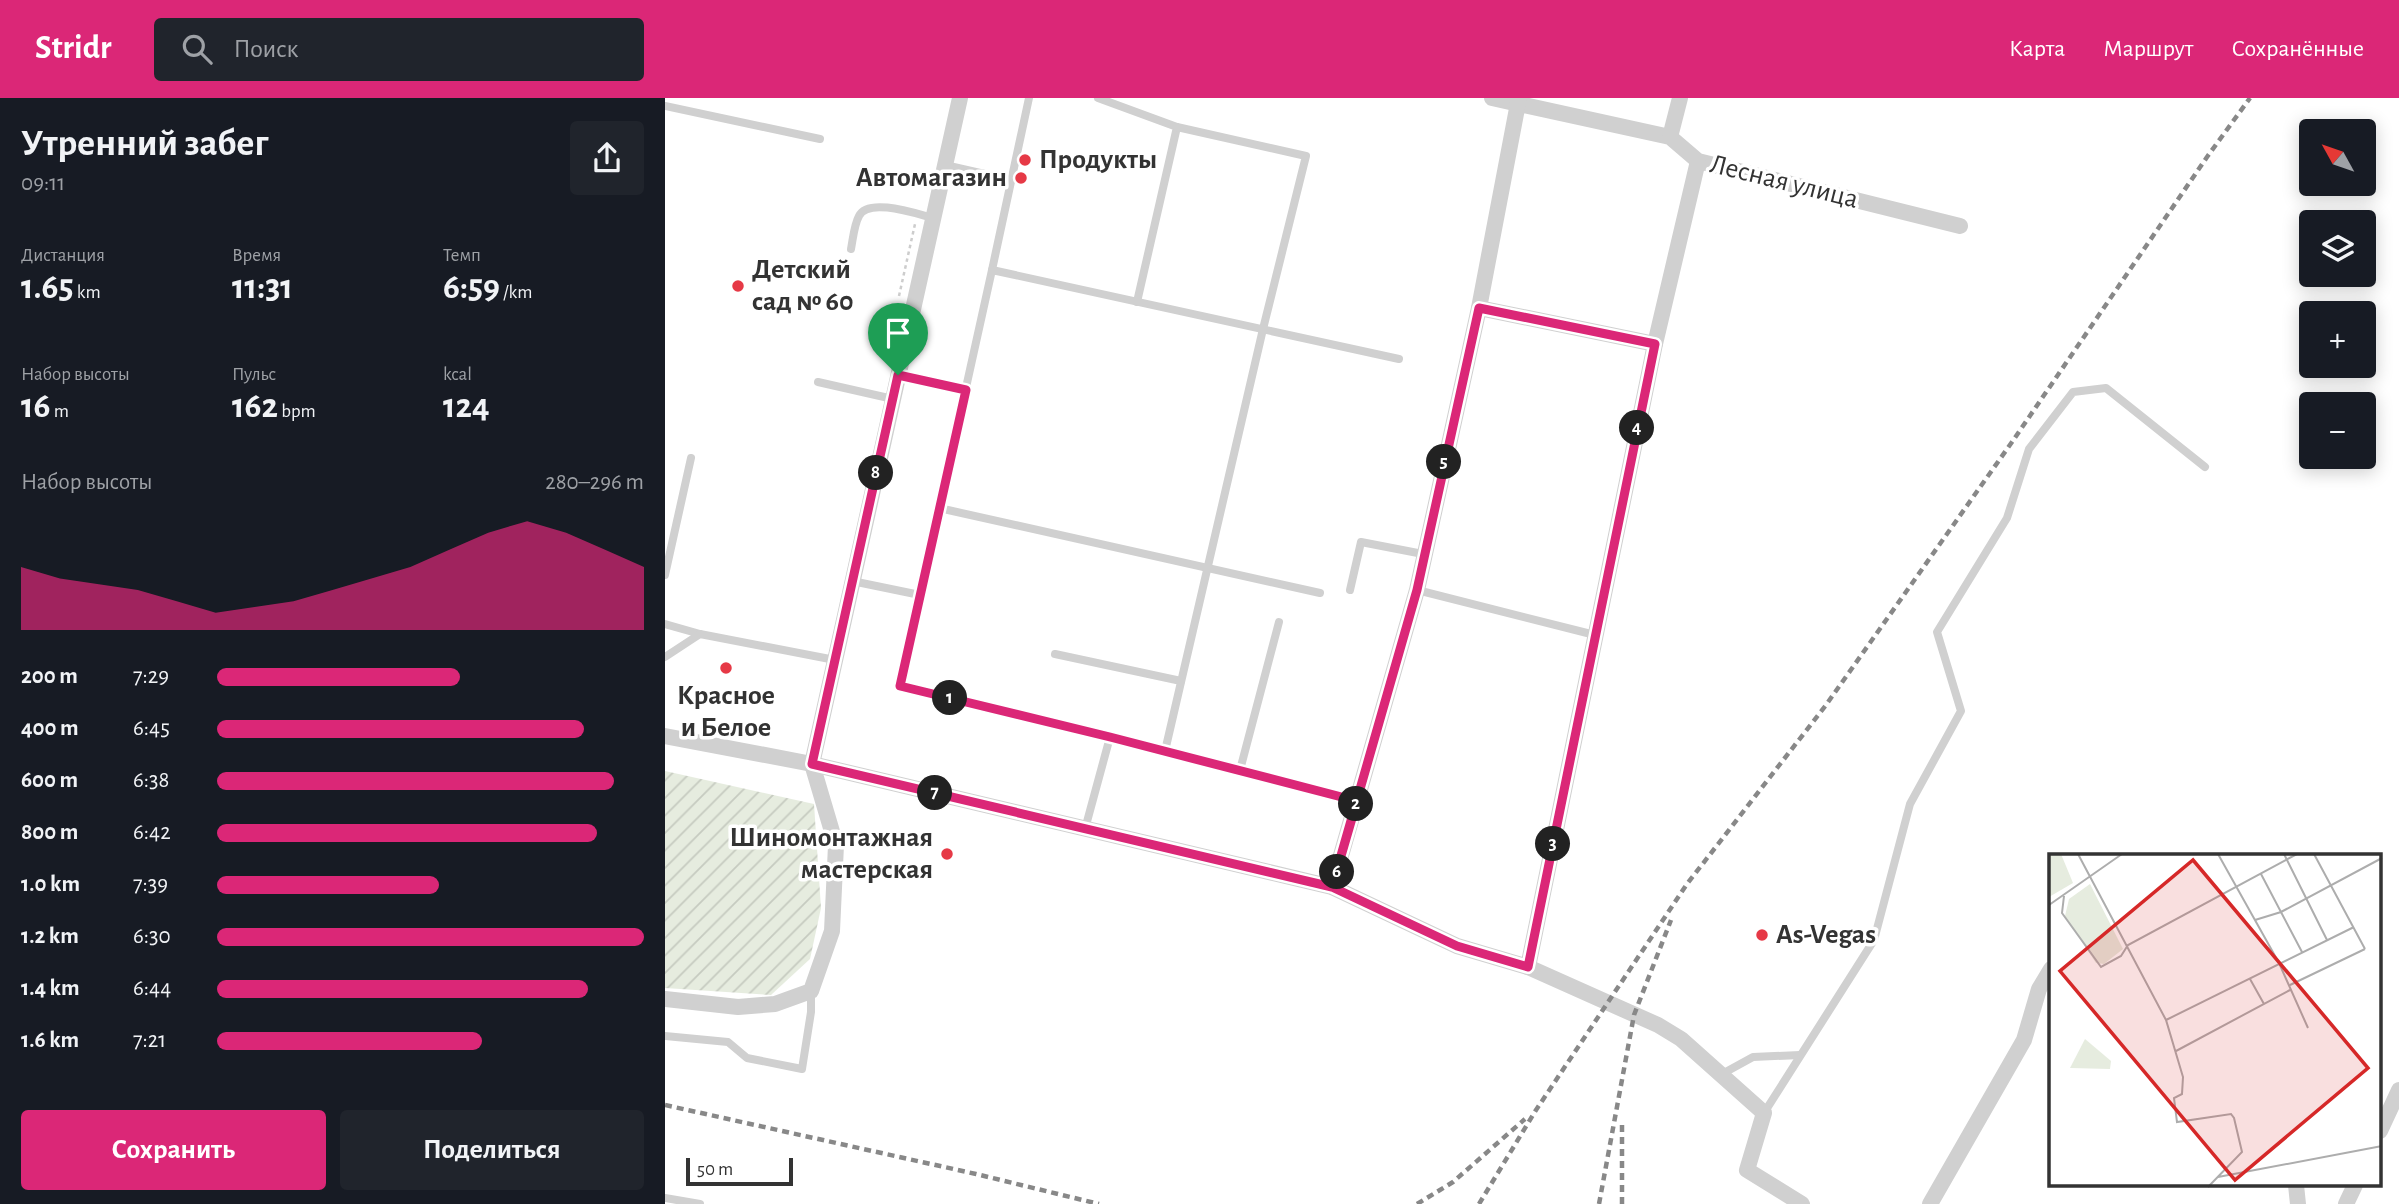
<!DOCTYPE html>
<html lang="ru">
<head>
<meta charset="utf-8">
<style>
	body { margin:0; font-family:"Alegreya Sans",sans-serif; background:#20242c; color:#f1f3f6; height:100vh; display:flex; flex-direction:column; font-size:26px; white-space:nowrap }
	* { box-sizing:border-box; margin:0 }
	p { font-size:23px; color:#9ea1a6 }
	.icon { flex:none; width:38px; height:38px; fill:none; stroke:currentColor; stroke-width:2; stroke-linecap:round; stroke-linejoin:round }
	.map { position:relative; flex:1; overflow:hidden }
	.side { display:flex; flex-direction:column; background:#171b24; width:665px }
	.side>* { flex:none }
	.needle { width:46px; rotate:310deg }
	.controls { position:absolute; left:1634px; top:21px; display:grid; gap:14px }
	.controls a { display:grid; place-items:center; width:77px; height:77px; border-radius:7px; background:#171b24; box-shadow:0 4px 18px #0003; font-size:35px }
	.scale { position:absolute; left:21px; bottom:18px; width:107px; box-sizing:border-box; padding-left:7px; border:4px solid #333; border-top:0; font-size:19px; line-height:24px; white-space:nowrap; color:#333; -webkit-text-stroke:5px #fff; paint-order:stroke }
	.pin { position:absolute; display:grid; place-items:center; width:60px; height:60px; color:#fff; margin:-72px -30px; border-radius:50% 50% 50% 0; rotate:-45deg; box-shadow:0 0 7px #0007 }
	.pin .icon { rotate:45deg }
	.km { position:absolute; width:35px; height:35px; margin:-18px; border-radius:50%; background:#222; color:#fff; font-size:19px; line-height:35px; text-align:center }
	.round { display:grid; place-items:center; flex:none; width:74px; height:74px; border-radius:7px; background:#20242c }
	.summary { display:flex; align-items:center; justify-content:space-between; height:119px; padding:0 21px }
	h1 { font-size:38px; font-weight:700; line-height:52px }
	.metrics { display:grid; grid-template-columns:repeat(3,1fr); gap:10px; height:119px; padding:7px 21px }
	.metrics div { display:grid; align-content:center }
	.metrics b { font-size:35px; font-weight:700 }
	.metrics small { font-size:19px; font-weight:400 }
	.metrics p { font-size:19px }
	.chart { height:196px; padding:14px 21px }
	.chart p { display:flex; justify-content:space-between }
	.chart svg { width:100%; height:126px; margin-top:7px; fill:#db2777; opacity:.7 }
	.cta { display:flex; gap:14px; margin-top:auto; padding:14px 21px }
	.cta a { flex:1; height:80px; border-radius:7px; background:#db2777; color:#fff; font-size:28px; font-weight:700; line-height:80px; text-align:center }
	.cta a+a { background:#20242c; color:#f1f3f6 }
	ul { padding:0 21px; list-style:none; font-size:23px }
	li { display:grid; grid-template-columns:112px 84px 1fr; align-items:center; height:52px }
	li i { height:18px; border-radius:9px; background:#db2777 }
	header { display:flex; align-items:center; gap:42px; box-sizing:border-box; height:98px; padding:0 35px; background:#db2777; color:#fff }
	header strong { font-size:33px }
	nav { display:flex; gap:38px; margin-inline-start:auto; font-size:24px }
	.search { width:490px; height:63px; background:#20242c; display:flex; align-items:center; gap:18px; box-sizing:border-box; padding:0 24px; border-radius:7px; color:#9ea1a6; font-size:26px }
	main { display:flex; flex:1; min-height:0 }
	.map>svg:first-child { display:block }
</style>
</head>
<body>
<header>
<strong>Stridr</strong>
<div class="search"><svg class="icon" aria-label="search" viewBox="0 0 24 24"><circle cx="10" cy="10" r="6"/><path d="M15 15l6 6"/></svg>Поиск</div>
<nav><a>Карта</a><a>Маршрут</a><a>Сохранённые</a></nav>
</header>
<main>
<section class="side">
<div class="summary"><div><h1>Утренний забег</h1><p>09:11</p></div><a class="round"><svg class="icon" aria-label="share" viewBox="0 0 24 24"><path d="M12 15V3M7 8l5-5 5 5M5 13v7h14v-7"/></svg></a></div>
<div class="metrics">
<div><p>Дистанция</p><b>1.65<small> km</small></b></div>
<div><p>Время</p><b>11:31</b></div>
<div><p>Темп</p><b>6:59<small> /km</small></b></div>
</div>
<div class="metrics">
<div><p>Набор высоты</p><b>16<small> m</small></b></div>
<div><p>Пульс</p><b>162<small> bpm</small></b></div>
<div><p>kcal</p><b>124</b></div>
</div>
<div class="chart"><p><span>Набор высоты</span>280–296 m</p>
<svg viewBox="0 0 160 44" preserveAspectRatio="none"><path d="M0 44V22L10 26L20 28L30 30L40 34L50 38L60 36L70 34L80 30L90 26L100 22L110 16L120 10L130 6L140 10L150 16L160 22V44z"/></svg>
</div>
<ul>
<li><b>200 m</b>7:29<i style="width:57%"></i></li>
<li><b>400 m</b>6:45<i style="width:86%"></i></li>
<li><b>600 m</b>6:38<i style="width:93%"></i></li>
<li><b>800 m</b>6:42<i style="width:89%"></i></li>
<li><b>1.0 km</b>7:39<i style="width:52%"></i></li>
<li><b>1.2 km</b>6:30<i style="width:100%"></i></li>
<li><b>1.4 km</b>6:44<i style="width:87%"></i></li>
<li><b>1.6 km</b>7:21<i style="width:62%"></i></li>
</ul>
<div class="cta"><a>Сохранить</a><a>Поделиться</a></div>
</section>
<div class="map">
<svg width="1734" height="1106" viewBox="0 0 1734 1106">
	<defs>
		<pattern id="garden-furrows" width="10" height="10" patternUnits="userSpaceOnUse" patternTransform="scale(1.75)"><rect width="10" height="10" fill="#e6ecdf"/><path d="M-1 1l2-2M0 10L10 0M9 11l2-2" fill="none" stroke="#c6cbc0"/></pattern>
	</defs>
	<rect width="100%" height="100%" fill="#fff"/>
	<path fill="url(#garden-furrows)" d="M 0,673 L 149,706 L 156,810 L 145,861 L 106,897 L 0,890 Z"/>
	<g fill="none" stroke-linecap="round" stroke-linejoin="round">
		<path stroke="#cdcdcd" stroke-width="2.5" stroke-dasharray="3.5 3.5" stroke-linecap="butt" d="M 234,198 L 250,126"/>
		<g stroke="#d0d0d0" stroke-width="8">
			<path d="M 433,0 L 512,29 L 472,204"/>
			<path d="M 0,8 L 155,41"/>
			<path d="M 280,67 L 346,82"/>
			<path d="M 186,151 C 188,141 189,127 194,118 C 203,99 252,116 268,120"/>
			<path d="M 327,172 L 364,0"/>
			<path d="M 233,277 L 301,292"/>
			<path d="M 153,284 L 228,301"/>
			<path d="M 274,410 L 655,495"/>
			<path d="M 0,477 L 26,360"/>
			<path d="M 187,483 L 255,497"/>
			<path d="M 685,492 L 696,444 L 758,456"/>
			<path d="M 752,492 L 930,537"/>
			<path d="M 0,526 L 35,536"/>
			<path d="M 390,556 L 516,583"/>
			<path d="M 0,559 L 35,536 L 170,562"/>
			<path d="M 445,639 L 692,703"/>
			<path d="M 500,653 L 598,231 L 641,58 L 512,29"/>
			<path d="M 575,672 L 614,524"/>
			<path d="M 420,731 L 445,639 L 235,588 L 327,172 L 734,261"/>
			<path d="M 0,938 L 63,944 L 82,960 L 137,971 L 146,914 L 146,893"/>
			<path d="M 1057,976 L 1088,959 L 1135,957"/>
			<path d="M 1099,1015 L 1209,842 L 1245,706 L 1296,613 L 1272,534 L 1342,420 L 1364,351 L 1408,294 L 1441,290 L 1540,369"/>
			<path d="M 0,1100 L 35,1106"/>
		</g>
		<g stroke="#d0d0d0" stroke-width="16">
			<path d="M 827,0 L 1005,39 L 1033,63 L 1295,128"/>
			<path d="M 1005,39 L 1015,0"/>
			<path d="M 814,210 L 990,246"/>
			<path d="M 0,638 L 147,666 L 667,789 L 792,848 L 863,869 L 993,927 L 1016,941 L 1099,1015 L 1082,1072 L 1137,1106"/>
			<path d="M 667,789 L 752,492 L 814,210 L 854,0"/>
			<path d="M 863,869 L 990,246 L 1033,63"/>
			<path d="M 0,901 L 73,909 L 110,906 L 146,893 L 167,833 L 171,747 L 147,666 L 295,0"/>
			<path d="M 1715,1033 L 1734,992"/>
			<path d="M 1631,1087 L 1633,1106"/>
			<path d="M 1265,1106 L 1359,942 L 1374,891 L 1386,871"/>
			<path d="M 1681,1106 L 1690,1087"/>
		</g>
		<g stroke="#888" stroke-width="4.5" stroke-dasharray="7 5" stroke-linecap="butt">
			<path d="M 0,1007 L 311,1076 L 434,1106"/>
			<path d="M 752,1106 L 788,1084 L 860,1021"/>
			<path d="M 814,1106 L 871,1012 L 1022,786 L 1161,607 L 1347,344 L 1542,59 L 1585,0"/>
			<path d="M 934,1106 L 969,917 L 1006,822"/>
			<path d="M 957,1106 L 957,1022"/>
		</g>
	</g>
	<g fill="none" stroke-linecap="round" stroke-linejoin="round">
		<defs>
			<path id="route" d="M 233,277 L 301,292 L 235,588 L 445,639 L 692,703 L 667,789 L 792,848 L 863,869 L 990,246 L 814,210 L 752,492 L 667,789 L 147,666 L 233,277"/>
		</defs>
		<use href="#route" stroke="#fff" stroke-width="14"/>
		<use href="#route" stroke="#db2777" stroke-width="9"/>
	</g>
	<g fill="#e63946" stroke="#fff" stroke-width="2.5">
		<circle cx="360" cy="62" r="7"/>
		<circle cx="356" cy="80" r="7"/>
		<circle cx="73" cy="188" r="7"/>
		<circle cx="61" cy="570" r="7"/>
		<circle cx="282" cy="756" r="7"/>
		<circle cx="1097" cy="837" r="7"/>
	</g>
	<g text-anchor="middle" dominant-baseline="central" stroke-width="7" stroke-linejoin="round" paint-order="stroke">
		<g font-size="28" font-weight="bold" fill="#333" stroke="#fff" text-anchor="start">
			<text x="374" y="62">Продукты</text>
			<text x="342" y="80" text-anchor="end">Автомагазин</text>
			<text x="87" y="172">Детский<tspan x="87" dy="32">сад № 60</tspan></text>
			<text x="61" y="598" text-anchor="middle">Красное<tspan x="61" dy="32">и Белое</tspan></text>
			<text x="268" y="740" text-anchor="end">Шиномонтажная<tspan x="268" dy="32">мастерская</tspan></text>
			<text x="1111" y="837">As-Vegas</text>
		</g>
		<g font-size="28" fill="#333" stroke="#fff">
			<text transform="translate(1119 84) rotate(14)">Лесная улица</text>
		</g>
	</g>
	<g transform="translate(1384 756)">
		<rect width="332" height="332" fill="#fff"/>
		<path d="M 36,185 L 62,207 L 61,215 L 21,214 Z" fill="#e6ecdf"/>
		<path d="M 0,0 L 12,0 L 24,29 L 0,43 ZM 41,30 L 74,95 L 55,110 L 47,109 L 16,62 L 20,45 Z" fill="#e6ecdf"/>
		<path fill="none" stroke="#adadad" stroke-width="2" d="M 29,0 L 117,166 L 134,223 L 133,240 L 125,244 L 128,268 L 182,260 L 185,264 L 193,298 L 159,333M 169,0 L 230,109 L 259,174M 235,0 L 278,86M 265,0 L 316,95M 212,20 L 253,98M 15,42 L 13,59 L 52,113 L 72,102 L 79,91 L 248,0M 0,51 L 73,0M 206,66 L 232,58 L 333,4M 201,125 L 215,150M 241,131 L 316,95M 117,166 L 305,73M 127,197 L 241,136M 169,323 L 333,292"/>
		<path fill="#d62828" fill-opacity="0.15" stroke="#d62828" stroke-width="3.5" d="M 144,6 L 319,214 L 186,326 L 11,117 Z"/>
		<rect width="332" height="332" fill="none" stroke="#333" stroke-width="3.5"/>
	</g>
</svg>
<div class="controls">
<a><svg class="needle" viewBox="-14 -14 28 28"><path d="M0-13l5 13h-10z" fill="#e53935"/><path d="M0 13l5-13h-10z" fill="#9ea1a6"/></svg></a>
<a><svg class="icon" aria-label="layers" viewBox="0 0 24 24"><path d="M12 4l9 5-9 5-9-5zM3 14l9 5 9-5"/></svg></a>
<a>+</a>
<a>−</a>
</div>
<div class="scale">50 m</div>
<div class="pin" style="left:233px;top:277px;background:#1e9e55"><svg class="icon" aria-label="arrive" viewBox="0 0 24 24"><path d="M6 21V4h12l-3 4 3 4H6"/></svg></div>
<b class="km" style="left:285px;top:600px">1</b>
<b class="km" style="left:691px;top:706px">2</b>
<b class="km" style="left:888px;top:746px">3</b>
<b class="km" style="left:972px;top:330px">4</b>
<b class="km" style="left:779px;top:364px">5</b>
<b class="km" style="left:672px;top:774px">6</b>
<b class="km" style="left:270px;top:695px">7</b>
<b class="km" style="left:211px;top:375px">8</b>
</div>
</main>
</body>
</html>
